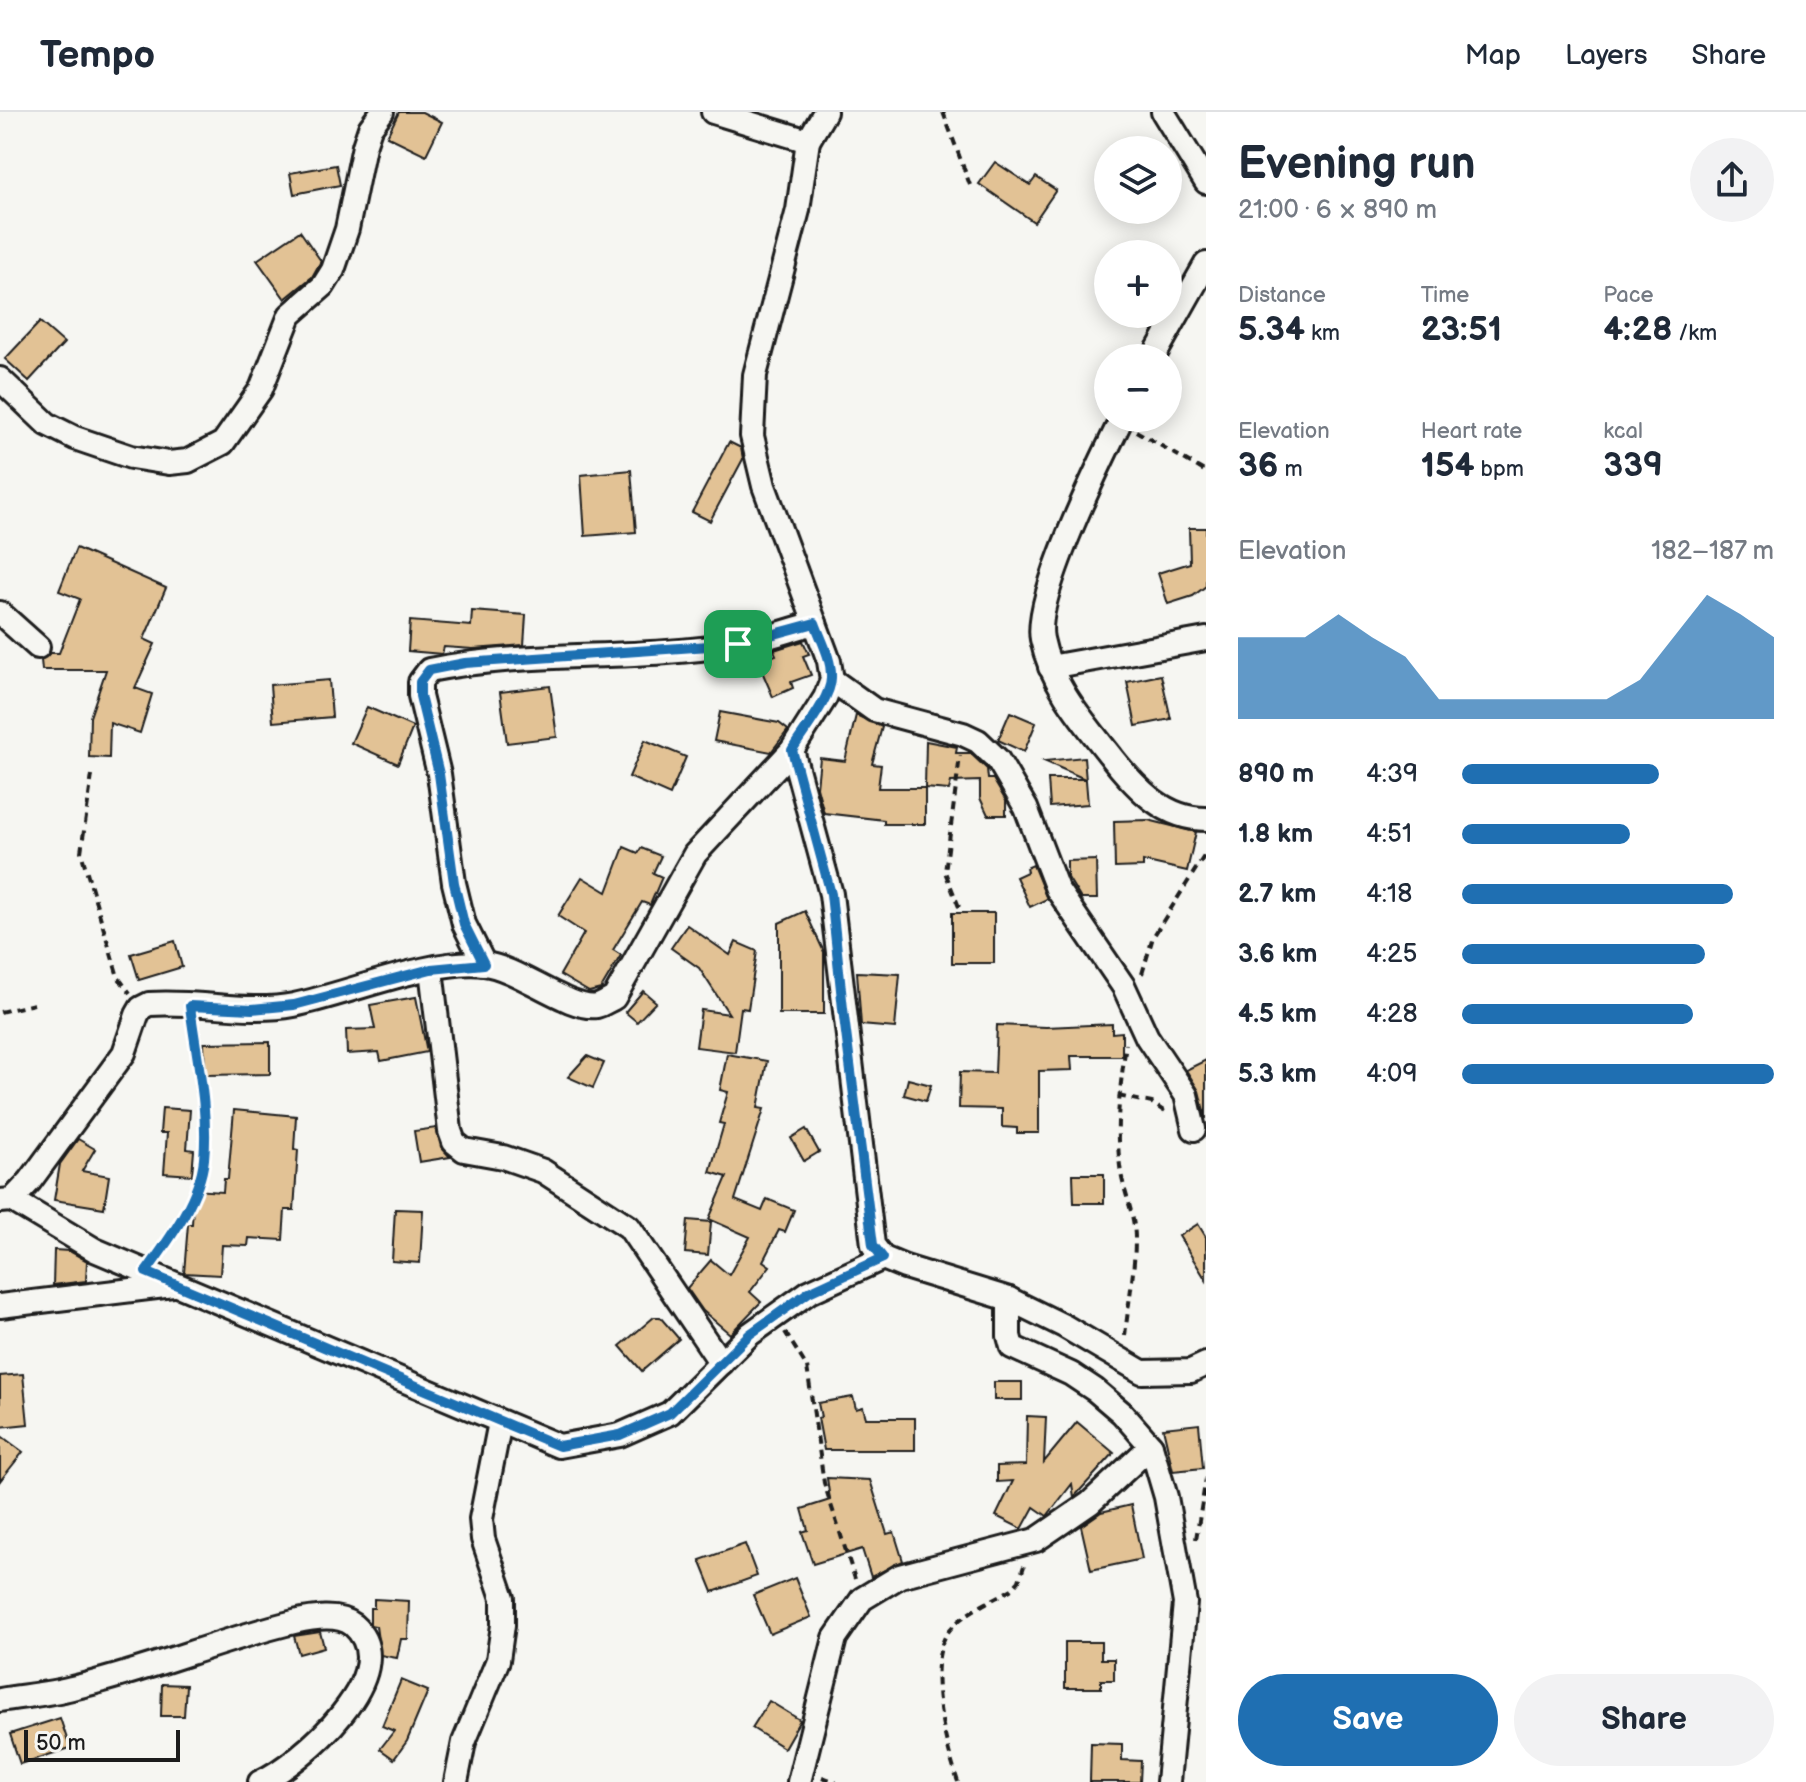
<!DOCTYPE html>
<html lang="en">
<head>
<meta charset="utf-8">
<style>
	body { margin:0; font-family:"Balsamiq Sans",sans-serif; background:#f2f2f3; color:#1f2937; height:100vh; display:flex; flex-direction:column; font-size:30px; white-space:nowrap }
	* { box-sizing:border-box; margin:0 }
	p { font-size:26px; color:#747a83 }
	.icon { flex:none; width:44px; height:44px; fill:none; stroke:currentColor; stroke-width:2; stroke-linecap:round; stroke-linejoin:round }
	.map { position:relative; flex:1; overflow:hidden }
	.panel { display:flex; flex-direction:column; background:#fff; width:600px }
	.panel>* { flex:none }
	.tools { position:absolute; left:1094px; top:24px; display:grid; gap:16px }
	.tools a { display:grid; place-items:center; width:88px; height:88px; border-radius:50%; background:#fff; box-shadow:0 4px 20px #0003; font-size:40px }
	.scale { position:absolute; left:24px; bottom:20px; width:156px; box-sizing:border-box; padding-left:8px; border:4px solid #1c1c1c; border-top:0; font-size:22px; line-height:28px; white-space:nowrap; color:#1c1c1c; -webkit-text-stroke:6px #f6f6f2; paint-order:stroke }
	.pin { position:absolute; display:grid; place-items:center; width:68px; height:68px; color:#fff; margin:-34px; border-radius:16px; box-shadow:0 4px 12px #0006 }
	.round { display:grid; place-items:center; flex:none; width:84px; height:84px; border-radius:42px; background:#f2f2f3 }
	.head { display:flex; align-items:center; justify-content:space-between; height:136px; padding:0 32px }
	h1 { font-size:44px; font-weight:800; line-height:60px }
	.metrics { display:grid; grid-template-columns:repeat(3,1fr); gap:12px; height:136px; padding:8px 32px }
	.metrics div { display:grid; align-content:center }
	.metrics b { font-size:34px; font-weight:800 }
	.metrics small { font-size:22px; font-weight:400 }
	.metrics p { font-size:22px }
	.chart { height:224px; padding:16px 32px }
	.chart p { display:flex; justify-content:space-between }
	.chart svg { width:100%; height:144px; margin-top:8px; fill:#1f6fb2; opacity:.7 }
	.primary-button { display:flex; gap:16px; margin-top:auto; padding:16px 32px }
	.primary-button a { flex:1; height:92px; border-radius:48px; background:#1f6fb2; color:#fff; font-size:32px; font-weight:800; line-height:92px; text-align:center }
	.primary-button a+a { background:#f2f2f3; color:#1f2937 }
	ul { padding:0 32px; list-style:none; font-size:26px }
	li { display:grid; grid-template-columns:128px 96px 1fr; align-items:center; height:60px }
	li i { height:20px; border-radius:10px; background:#1f6fb2 }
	header { display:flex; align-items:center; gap:48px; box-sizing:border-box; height:112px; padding:0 40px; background:#fff; border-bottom:2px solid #e0e1e3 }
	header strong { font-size:38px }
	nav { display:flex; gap:44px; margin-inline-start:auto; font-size:28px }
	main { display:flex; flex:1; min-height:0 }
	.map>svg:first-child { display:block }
</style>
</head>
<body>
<header>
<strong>Tempo</strong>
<nav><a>Map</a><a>Layers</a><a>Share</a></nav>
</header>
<main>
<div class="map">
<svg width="1206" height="1670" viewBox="0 0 1206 1670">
	<rect width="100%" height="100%" fill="#f6f6f2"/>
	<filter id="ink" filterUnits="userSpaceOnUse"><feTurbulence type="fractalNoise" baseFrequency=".0125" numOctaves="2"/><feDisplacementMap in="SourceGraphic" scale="16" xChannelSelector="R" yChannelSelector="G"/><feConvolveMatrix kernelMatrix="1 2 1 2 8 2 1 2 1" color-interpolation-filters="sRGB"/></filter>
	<g filter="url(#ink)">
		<g fill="#e2c295" stroke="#1c1c1c" stroke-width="2">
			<path d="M 399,0 L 422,0 L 442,10 L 426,43 L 387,24 Z"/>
			<path d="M 995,50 L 1030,73 L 1036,65 L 1056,78 L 1034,110 L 979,72 Z"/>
			<path d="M 336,53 L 340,73 L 294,82 L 290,61 Z"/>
			<path d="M 300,119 L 321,149 L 312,165 L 285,187 L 257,148 Z"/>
			<path d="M 40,210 L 64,231 L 29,269 L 5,247 Z"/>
			<path d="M 729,330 L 741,336 L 743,347 L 710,409 L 692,400 Z"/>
			<path d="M 631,358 L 636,420 L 585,424 L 581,363 Z"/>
			<path d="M 1189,416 L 1206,416 L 1206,474 L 1193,484 L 1168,492 L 1158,461 L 1190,451 Z"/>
			<path d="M 76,436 L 166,476 L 144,527 L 155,532 L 135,576 L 152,582 L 140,621 L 110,611 L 109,646 L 89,645 L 90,605 L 106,558 L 42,558 L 41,548 L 50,541 L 59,541 L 80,487 L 59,479 Z"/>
			<path d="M 472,499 L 526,503 L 524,533 L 473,537 L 444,535 L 442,542 L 408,539 L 410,509 L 471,514 Z"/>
			<path d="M 803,529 L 809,542 L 803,544 L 811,563 L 791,570 L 793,576 L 773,585 L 758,550 L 776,543 L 774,538 Z"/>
			<path d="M 1161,563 L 1171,607 L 1136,614 L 1127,570 Z"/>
			<path d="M 329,568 L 332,605 L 273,610 L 270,573 Z"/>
			<path d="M 550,574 L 557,625 L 507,631 L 500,580 Z"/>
			<path d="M 367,595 L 413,615 L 398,652 L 351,631 Z"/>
			<path d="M 720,600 L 779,611 L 788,618 L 771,640 L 714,629 Z"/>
			<path d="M 1010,600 L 1036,611 L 1024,640 L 998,628 Z"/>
			<path d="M 856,603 L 882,615 L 872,652 L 881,653 L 878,676 L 925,676 L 925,712 L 884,712 L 884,708 L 824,701 L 817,675 L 820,646 L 845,649 Z"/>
			<path d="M 645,628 L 686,645 L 670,683 L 629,665 Z"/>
			<path d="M 926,629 L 957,635 L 956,641 L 970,641 L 987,657 L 988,667 L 993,667 L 1006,689 L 1006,703 L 988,703 L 980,686 L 980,669 L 951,670 L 949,678 L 925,676 Z"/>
			<path d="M 1084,645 L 1088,692 L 1050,695 L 1048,667 L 1085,667 L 1044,649 Z"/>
			<path d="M 1148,708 L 1196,720 L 1187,759 L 1143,749 L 1143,755 L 1115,756 L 1114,709 Z"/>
			<path d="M 624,735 L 638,741 L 641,736 L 661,744 L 653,761 L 662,765 L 650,793 L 642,790 L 613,838 L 621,843 L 601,877 L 589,880 L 560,863 L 584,821 L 558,804 L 582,765 L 607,780 Z"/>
			<path d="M 1096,748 L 1097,787 L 1081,787 L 1067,764 L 1067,749 Z"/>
			<path d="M 1033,753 L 1047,787 L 1030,795 L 1016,765 L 1027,760 L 1026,756 Z"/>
			<path d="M 805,799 L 824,840 L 824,902 L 779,902 L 779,811 Z"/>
			<rect x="952" y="801" width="42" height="50"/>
			<path d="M 687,813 L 730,843 L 736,830 L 757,839 L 748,897 L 741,896 L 735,940 L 696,935 L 701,898 L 729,902 L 699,856 L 671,836 Z"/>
			<path d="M 175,829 L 182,855 L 139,868 L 131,842 Z"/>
			<path d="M 857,860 L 900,862 L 895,916 L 861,913 Z"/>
			<path d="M 643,879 L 656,890 L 637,910 L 625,900 Z"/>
			<path d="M 416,885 L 427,940 L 381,949 L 379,940 L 347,942 L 346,918 L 375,917 L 370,893 Z"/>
			<path d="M 1112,912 L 1112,921 L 1122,920 L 1122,944 L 1071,944 L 1072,958 L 1039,959 L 1039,1021 L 1017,1021 L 1017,1016 L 1002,1015 L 1002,997 L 959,996 L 960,960 L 995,961 L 997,913 L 1046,915 Z"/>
			<path d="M 270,930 L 270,962 L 205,963 L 204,931 Z"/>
			<path d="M 727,942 L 767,949 L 758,996 L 764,997 L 735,1088 L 762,1099 L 767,1087 L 794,1098 L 785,1120 L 779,1118 L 763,1149 L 770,1154 L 750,1180 L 761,1190 L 730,1222 L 703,1199 L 687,1176 L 711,1148 L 729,1163 L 750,1125 L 709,1107 L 727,1065 L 710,1060 L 724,1012 L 719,1011 L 728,980 L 720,978 Z"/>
			<path d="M 587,944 L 604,951 L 593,976 L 568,965 Z"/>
			<path d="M 1206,948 L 1206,1007 L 1199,979 L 1186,958 Z"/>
			<path d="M 908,967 L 931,973 L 926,989 L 904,983 Z"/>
			<path d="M 162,996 L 190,998 L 187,1037 L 194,1038 L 192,1063 L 164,1061 L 167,1021 L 160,1021 Z"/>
			<path d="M 234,998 L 296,1004 L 294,1037 L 298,1038 L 294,1098 L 285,1098 L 283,1128 L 249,1126 L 248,1134 L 222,1133 L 220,1163 L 184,1161 L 188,1112 L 192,1112 L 194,1078 L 223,1080 L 224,1067 L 228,1067 Z"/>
			<path d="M 436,1016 L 441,1035 L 450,1045 L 419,1050 L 414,1019 Z"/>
			<path d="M 806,1017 L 819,1040 L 804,1049 L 791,1026 Z"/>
			<path d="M 78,1027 L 95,1037 L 82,1059 L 109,1064 L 104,1096 L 54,1088 L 60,1052 Z"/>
			<path d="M 1073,1062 L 1104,1062 L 1104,1091 L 1074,1091 Z"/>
			<path d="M 395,1097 L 423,1098 L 420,1151 L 392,1149 Z"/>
			<path d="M 688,1108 L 711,1110 L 708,1143 L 685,1141 Z"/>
			<path d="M 1198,1112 L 1206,1125 L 1206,1168 L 1179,1124 Z"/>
			<path d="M 54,1138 L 69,1139 L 87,1149 L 86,1169 L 53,1173 Z"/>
			<path d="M 654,1205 L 660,1205 L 679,1227 L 642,1259 L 620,1234 Z"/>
			<path d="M 23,1262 L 28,1312 L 0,1315 L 0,1264 Z"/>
			<rect x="994" y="1270" width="28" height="18"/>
			<path d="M 853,1285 L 856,1297 L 863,1295 L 866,1306 L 915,1306 L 915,1338 L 824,1338 L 818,1306 L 821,1305 L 818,1291 Z"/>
			<path d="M 1027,1304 L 1046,1305 L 1044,1350 L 1077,1310 L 1114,1341 L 1074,1385 L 1072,1372 L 1047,1404 L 1034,1395 L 1022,1417 L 996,1404 L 1013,1369 L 997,1370 L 997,1354 L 1026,1353 Z"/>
			<path d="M 1199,1312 L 1203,1356 L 1173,1359 L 1163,1316 Z"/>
			<path d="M 0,1323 L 23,1340 L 0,1369 Z"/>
			<path d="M 827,1366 L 870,1368 L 887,1422 L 894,1420 L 903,1449 L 871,1465 L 862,1437 L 813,1452 L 802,1420 L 808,1418 L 802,1397 L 830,1388 Z"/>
			<path d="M 1131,1393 L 1142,1447 L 1091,1458 L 1081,1414 L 1101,1400 Z"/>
			<path d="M 745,1432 L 757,1464 L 713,1480 L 700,1448 Z"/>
			<path d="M 795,1466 L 811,1505 L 770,1522 L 753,1483 Z"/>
			<path d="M 374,1487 L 409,1489 L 408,1527 L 401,1527 L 397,1546 L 380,1543 L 376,1514 L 370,1513 L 370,1496 L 374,1496 Z"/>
			<path d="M 320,1520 L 324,1535 L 299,1542 L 294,1524 Z"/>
			<path d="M 1065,1530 L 1101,1530 L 1101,1547 L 1114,1547 L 1114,1568 L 1101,1568 L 1101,1576 L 1065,1576 Z"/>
			<path d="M 401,1568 L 428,1579 L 407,1629 L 394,1647 L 380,1637 L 394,1619 L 382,1614 Z"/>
			<path d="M 162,1572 L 186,1573 L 184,1604 L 161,1604 Z"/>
			<path d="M 769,1589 L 800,1608 L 784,1636 L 752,1616 Z"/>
			<path d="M 60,1606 L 70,1636 L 20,1652 L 10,1622 Z"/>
			<path d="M 1091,1631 L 1122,1632 L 1122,1648 L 1141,1649 L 1140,1670 L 1090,1670 Z"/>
		</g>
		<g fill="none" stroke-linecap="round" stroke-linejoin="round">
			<defs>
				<g id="minor">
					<path d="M 713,0 L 808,29"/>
					<path d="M 1163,0 L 1206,70"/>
					<path d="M 1153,246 L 1206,152"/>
					<path d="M 0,267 L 47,312 L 75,326 L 131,345 L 169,351 L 188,349 L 223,331 L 261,277 L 290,203 L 323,174 L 333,158 L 347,117 L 364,34 L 370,16 L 382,0"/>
					<path d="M 1122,306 C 1101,349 1033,485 1042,527 C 1051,573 1085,611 1113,647 C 1137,677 1165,707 1206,707"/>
					<path d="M 0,501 L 38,535"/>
					<path d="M 1050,555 L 1206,527"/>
					<path d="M 832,568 L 874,598 L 963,622 L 978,629 L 998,648 L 1026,696 L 1057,777 L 1124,875 L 1147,925 L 1186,983 L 1194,1017"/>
					<path d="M 792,638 L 831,782 L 873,1133 L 883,1146 L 905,1155 L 1009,1187 L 1064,1214 L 1142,1260 L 1191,1259 L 1206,1252"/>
					<path d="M 484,852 L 464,812 L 454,771 L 439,662 L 420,584 L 420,570 L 429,558 C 530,538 636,549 737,532 C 763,528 789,518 815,511"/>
					<path d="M 431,857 L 450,1019 L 454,1030 L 464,1038 L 503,1045 L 543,1059 L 629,1115 L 721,1251"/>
					<path d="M 12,1088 L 95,1138 L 559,1334 L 620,1323 L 670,1301 L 750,1222 L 809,1180 L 883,1146"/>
					<path d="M 0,1089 L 12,1088 L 30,1069 L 124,941 L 137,903 L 141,896 L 149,892 C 197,888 246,902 294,893 C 348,882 432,846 484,852 C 517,855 570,899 597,894 C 602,893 609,888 614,886 L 695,742 L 792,638 L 825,586 L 832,568 L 829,549 L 764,374 L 752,324 L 755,263 L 798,98 L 808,29 L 825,0"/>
					<path d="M 1009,1187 L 1009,1224 L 1012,1235 L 1071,1262 L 1095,1278 L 1122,1301 L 1151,1334 L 1166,1385 L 1185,1491 L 1168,1670"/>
					<path d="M 0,1194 L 173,1173"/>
					<path d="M 0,1588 C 24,1584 49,1582 72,1576 C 147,1559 219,1528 294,1510 C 311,1506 338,1501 353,1513 C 407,1560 300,1652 260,1670"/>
					<path d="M 456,1670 L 464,1630 L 498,1548 L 503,1513 L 503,1486 L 483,1427 L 481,1407 L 500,1310"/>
					<path d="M 799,1670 L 835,1526 L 862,1487 L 900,1464 L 1036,1428 L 1090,1391 L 1151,1334"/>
				</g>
			</defs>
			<use href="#minor" stroke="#1c1c1c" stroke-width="28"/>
			<g stroke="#1c1c1c" stroke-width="4" stroke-dasharray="8 6" stroke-linecap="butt">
				<path d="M 943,0 L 970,73"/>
				<path d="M 1136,319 L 1206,360"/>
				<path d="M 92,663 L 81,740 L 118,865 L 130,881"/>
				<path d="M 959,795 L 945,760 L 960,644"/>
				<path d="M 1142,862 L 1153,825 L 1206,741"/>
				<path d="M 0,900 L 34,892"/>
				<path d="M 1118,984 L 1152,991 L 1168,1002"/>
				<path d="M 158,1143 C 178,1115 198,1084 204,1049 C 210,1014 197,949 192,912"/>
				<path d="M 785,1220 L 807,1255 L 824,1371 L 855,1467"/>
				<path d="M 1125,1224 C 1128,1192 1135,1159 1135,1127 C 1135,1103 1125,1084 1121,1061 C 1114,1017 1120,976 1126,932"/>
				<path d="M 1196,1427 L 1206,1366"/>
				<path d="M 822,1665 L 836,1670"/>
				<path d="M 958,1670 C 946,1634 926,1559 946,1523 C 959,1502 992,1489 1012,1477 L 1019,1469 L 1024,1454"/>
			</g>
			<use href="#minor" stroke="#f6f6f2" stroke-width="22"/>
		</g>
	</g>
	<g fill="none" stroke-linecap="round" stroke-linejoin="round" filter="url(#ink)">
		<defs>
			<path id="route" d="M 815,511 C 821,528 832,547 831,566 C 831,586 803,620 792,638 L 831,782 L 843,897 L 873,1133 L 883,1146 L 809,1180 L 750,1222 L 670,1301 L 620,1323 L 559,1334 L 146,1160 C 168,1129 200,1087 204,1047 C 209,997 196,943 190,894 L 252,897 L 294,893 L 431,857 L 484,852 L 464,812 L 454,771 L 439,662 L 420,584 L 420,570 L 429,558 L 465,551 L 738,532 Z"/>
		</defs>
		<use href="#route" stroke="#fff" stroke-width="16"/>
		<use href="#route" stroke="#1f6fb2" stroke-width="10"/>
	</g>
</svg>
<div class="tools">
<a><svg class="icon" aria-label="layers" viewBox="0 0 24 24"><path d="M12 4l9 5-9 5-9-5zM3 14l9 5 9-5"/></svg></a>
<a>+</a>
<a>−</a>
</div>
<div class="scale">50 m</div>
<div class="pin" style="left:738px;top:532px;background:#1e9e55"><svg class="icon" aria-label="arrive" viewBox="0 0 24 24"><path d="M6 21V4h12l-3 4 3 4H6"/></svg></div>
</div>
<section class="panel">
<div class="head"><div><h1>Evening run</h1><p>21:00 · 6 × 890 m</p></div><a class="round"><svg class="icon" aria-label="share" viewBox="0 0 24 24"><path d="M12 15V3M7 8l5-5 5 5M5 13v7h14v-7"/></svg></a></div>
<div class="metrics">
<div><p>Distance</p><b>5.34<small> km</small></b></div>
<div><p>Time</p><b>23:51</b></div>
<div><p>Pace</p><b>4:28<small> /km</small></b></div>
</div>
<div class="metrics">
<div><p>Elevation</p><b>36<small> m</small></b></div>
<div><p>Heart rate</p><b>154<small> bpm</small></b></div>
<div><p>kcal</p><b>339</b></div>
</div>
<div class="chart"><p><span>Elevation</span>182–187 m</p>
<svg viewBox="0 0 160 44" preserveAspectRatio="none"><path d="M0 44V19L10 19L20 19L30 12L40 19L50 25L60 38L70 38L80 38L90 38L100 38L110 38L120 32L130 19L140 6L150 12L160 19V44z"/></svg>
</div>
<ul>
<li><b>890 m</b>4:39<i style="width:63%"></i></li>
<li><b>1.8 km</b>4:51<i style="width:54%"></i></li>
<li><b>2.7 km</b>4:18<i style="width:87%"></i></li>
<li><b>3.6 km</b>4:25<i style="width:78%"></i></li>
<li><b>4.5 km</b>4:28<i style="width:74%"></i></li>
<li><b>5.3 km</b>4:09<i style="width:100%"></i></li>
</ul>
<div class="primary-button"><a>Save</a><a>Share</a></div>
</section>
</main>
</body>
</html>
